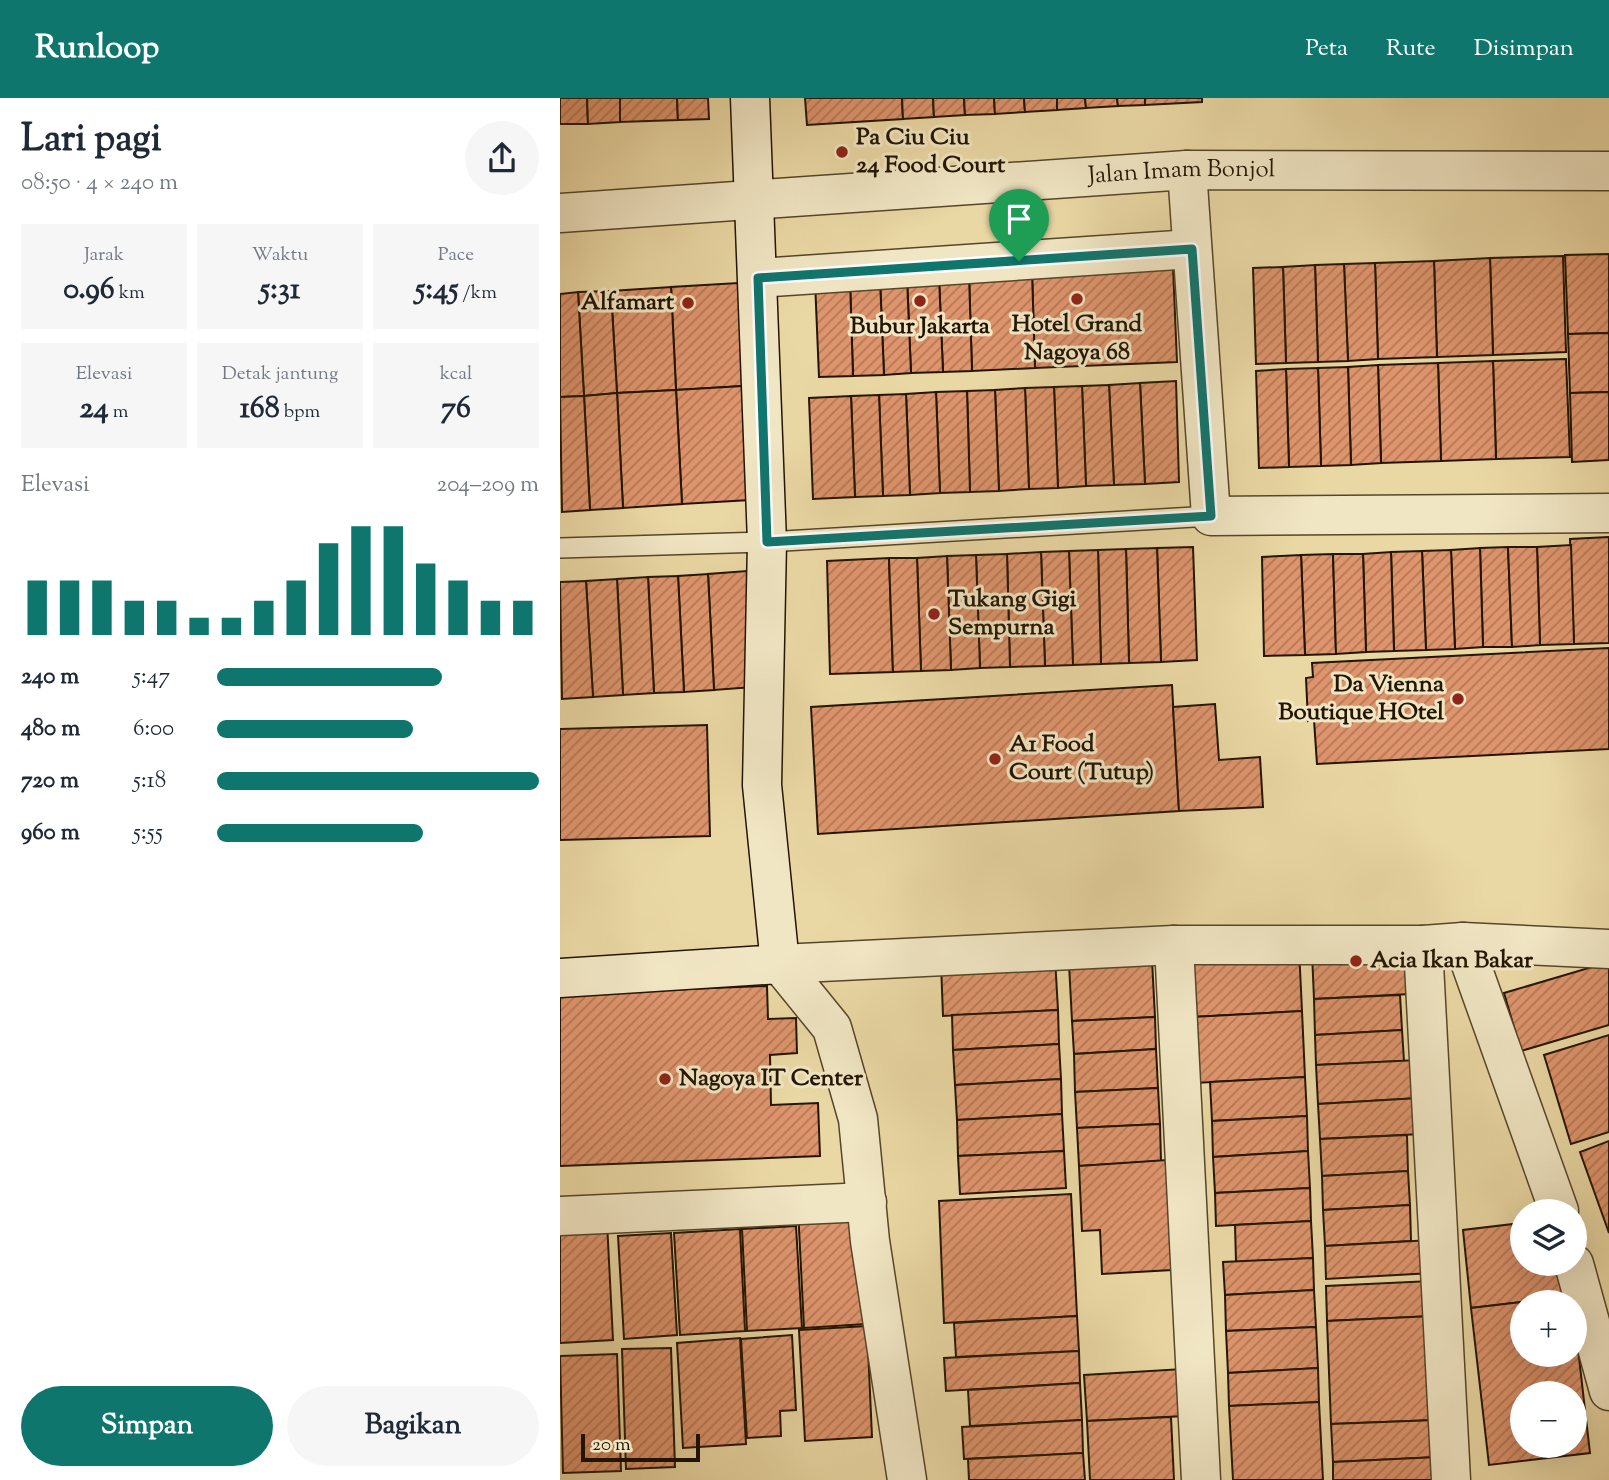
<!DOCTYPE html>
<html lang="id">
<head>
<meta charset="utf-8">
<style>
	body { margin:0; font-family:"Sorts Mill Goudy",serif; background:#f6f6f7; color:#1f2937; height:100vh; display:flex; flex-direction:column; font-size:26px; white-space:nowrap }
	* { box-sizing:border-box; margin:0 }
	p { font-size:23px; color:#747a83 }
	.icon { flex:none; width:38px; height:38px; fill:none; stroke:currentColor; stroke-width:2; stroke-linecap:round; stroke-linejoin:round }
	.map { position:relative; flex:1; overflow:hidden }
	.panel { display:flex; flex-direction:column; background:#fff; width:560px }
	.panel>* { flex:none }
	.tools { position:absolute; left:950px; top:1101px; display:grid; gap:14px }
	.tools a { display:grid; place-items:center; width:77px; height:77px; border-radius:50%; background:#fff; box-shadow:0 7px 28px #0002; font-size:35px }
	.scale { position:absolute; left:21px; bottom:18px; width:119px; box-sizing:border-box; padding-left:7px; border:4px solid #231502; border-top:0; font-size:19px; line-height:24px; white-space:nowrap; color:#231502; -webkit-text-stroke:5px #f1e6c4; paint-order:stroke }
	.pin { position:absolute; display:grid; place-items:center; width:60px; height:60px; color:#fff; margin:-72px -30px; border-radius:50% 50% 50% 0; rotate:-45deg; box-shadow:0 0 7px #0007 }
	.pin .icon { rotate:45deg }
	.round { display:grid; place-items:center; flex:none; width:74px; height:74px; border-radius:37px; background:#f6f6f7 }
	.head { display:flex; align-items:center; justify-content:space-between; height:119px; padding:0 21px }
	h1 { font-size:38px; font-weight:700; line-height:52px }
	.stats { display:grid; grid-template-columns:repeat(3,1fr); gap:10px; height:119px; padding:7px 21px }
	.stats div { display:grid; align-content:center; border-radius:0px; background:#f6f6f7; text-align:center }
	.stats b { font-size:30px; font-weight:700 }
	.stats small { font-size:19px; font-weight:400 }
	.stats p { font-size:19px }
	.chart { height:196px; padding:14px 21px }
	.chart p { display:flex; justify-content:space-between }
	.chart svg { width:100%; height:126px; margin-top:7px; stroke:#0f766e; stroke-width:6 }
	.action { display:flex; gap:14px; margin-top:auto; padding:14px 21px }
	.action a { flex:1; height:80px; border-radius:42px; background:#0f766e; color:#fff; font-size:28px; font-weight:700; line-height:80px; text-align:center }
	.action a+a { background:#f6f6f7; color:#1f2937 }
	ul { padding:0 21px; list-style:none; font-size:23px }
	li { display:grid; grid-template-columns:112px 84px 1fr; align-items:center; height:52px }
	li i { height:18px; border-radius:9px; background:#0f766e }
	header { display:flex; align-items:center; gap:42px; box-sizing:border-box; height:98px; padding:0 35px; background:#0f766e; color:#fff }
	header strong { font-size:33px }
	nav { display:flex; gap:38px; margin-inline-start:auto; font-size:24px }
	main { display:flex; flex:1; min-height:0 }
	.map>svg:first-child { display:block }
</style>
</head>
<body>
<header>
<strong>Runloop</strong>
<nav><a>Peta</a><a>Rute</a><a>Disimpan</a></nav>
</header>
<main>
<section class="panel">
<div class="head"><div><h1>Lari pagi</h1><p>08:50 · 4 × 240 m</p></div><a class="round"><svg class="icon" aria-label="share" viewBox="0 0 24 24"><path d="M12 15V3M7 8l5-5 5 5M5 13v7h14v-7"/></svg></a></div>
<div class="stats">
<div><p>Jarak</p><b>0.96<small> km</small></b></div>
<div><p>Waktu</p><b>5:31</b></div>
<div><p>Pace</p><b>5:45<small> /km</small></b></div>
</div>
<div class="stats">
<div><p>Elevasi</p><b>24<small> m</small></b></div>
<div><p>Detak jantung</p><b>168<small> bpm</small></b></div>
<div><p>kcal</p><b>76</b></div>
</div>
<div class="chart"><p><span>Elevasi</span>204–209 m</p>
<svg viewBox="0 0 160 44" preserveAspectRatio="none"><path d="M5 44V25M15 44V25M25 44V25M35 44V32M45 44V32M55 44V38M65 44V38M75 44V32M85 44V25M95 44V12M105 44V6M115 44V6M125 44V19M135 44V25M145 44V32M155 44V32"/></svg>
</div>
<ul>
<li><b>240 m</b>5:47<i style="width:70%"></i></li>
<li><b>480 m</b>6:00<i style="width:61%"></i></li>
<li><b>720 m</b>5:18<i style="width:100%"></i></li>
<li><b>960 m</b>5:55<i style="width:64%"></i></li>
</ul>
<div class="action"><a>Simpan</a><a>Bagikan</a></div>
</section>
<div class="map">
<svg width="1049" height="1382" viewBox="0 0 1049 1382">
	<defs>
		<pattern id="building-hatch" width="6" height="6" patternUnits="userSpaceOnUse" patternTransform="scale(1.75)"><rect width="6" height="6" fill="#de946c"/><path d="M-1 1l2-2M0 6l6-6M5 7l2-2" fill="none" stroke="#b47857"/></pattern>
	</defs>
	<rect width="100%" height="100%" fill="#ead8a4"/>
	<filter id="stains"><feTurbulence type="fractalNoise" baseFrequency=".00286" numOctaves="4"/><feColorMatrix values="0 0 0 0 .2 0 0 0 0 .09 0 0 0 0 .02 0 0 0 .5 -.17"/></filter>
	<radialGradient id="worn" r=".72"><stop offset=".6" stop-color="#630" stop-opacity="0"/><stop offset="1" stop-color="#630" stop-opacity=".3"/></radialGradient>
	<g fill="url(#building-hatch)" stroke="#231502" stroke-width="2" fill-rule="evenodd">
		<path d="M 0,0 L 27,0 L 28,26 L 0,26 Z"/>
		<path d="M 27,0 L 60,0 L 60,24 L 28,26 Z"/>
		<path d="M 60,0 L 117,0 L 118,22 L 60,24 Z"/>
		<path d="M 117,0 L 148,0 L 149,21 L 118,22 Z"/>
		<path d="M 245,0 L 342,0 L 343,21 L 247,27 Z"/>
		<path d="M 342,0 L 373,0 L 374,19 L 343,21 Z"/>
		<path d="M 373,0 L 404,0 L 405,17 L 374,19 Z"/>
		<path d="M 404,0 L 434,0 L 435,16 L 405,17 Z"/>
		<path d="M 434,0 L 464,0 L 465,14 L 435,16 Z"/>
		<path d="M 464,0 L 497,0 L 497,12 L 465,14 Z"/>
		<path d="M 497,0 L 525,0 L 526,10 L 497,12 Z"/>
		<path d="M 525,0 L 557,0 L 558,8 L 526,10 Z"/>
		<path d="M 557,0 L 585,0 L 585,7 L 558,8 Z"/>
		<path d="M 585,0 L 642,0 L 642,4 L 585,7 Z"/>
		<path d="M 1049,156 L 1049,235 L 1008,236 L 1005,157 Z"/>
		<path d="M 1003,158 L 1006,254 L 933,257 L 930,160 Z"/>
		<path d="M 930,160 L 933,257 L 877,259 L 874,163 Z"/>
		<path d="M 874,163 L 877,259 L 818,261 L 815,165 Z"/>
		<path d="M 815,165 L 818,261 L 788,263 L 784,166 Z"/>
		<path d="M 784,166 L 788,263 L 758,264 L 755,167 Z"/>
		<path d="M 755,167 L 758,264 L 726,265 L 723,169 Z"/>
		<path d="M 613,169 L 617,264 L 475,270 L 472,174 Z"/>
		<path d="M 723,169 L 726,265 L 696,266 L 693,170 Z"/>
		<path d="M 472,174 L 475,270 L 412,273 L 409,177 Z"/>
		<path d="M 409,177 L 412,273 L 383,274 L 379,179 Z"/>
		<path d="M 379,179 L 383,274 L 351,275 L 347,180 Z"/>
		<path d="M 347,180 L 351,275 L 324,277 L 320,181 Z"/>
		<path d="M 320,181 L 324,277 L 293,278 L 290,182 Z"/>
		<path d="M 290,182 L 293,278 L 259,279 L 255,183 Z"/>
		<path d="M 178,185 L 183,288 L 116,292 L 111,189 Z"/>
		<path d="M 111,189 L 116,292 L 57,295 L 51,193 Z"/>
		<path d="M 51,193 L 57,295 L 24,298 L 18,194 Z"/>
		<path d="M 18,194 L 24,298 L 0,299 L 0,196 Z"/>
		<path d="M 1049,235 L 1049,294 L 1010,295 L 1008,236 Z"/>
		<path d="M 1006,261 L 1010,359 L 936,361 L 933,263 Z"/>
		<path d="M 933,263 L 936,361 L 881,363 L 878,265 Z"/>
		<path d="M 878,265 L 881,363 L 821,365 L 818,267 Z"/>
		<path d="M 818,267 L 821,365 L 791,367 L 788,269 Z"/>
		<path d="M 788,269 L 791,367 L 761,368 L 758,270 Z"/>
		<path d="M 758,270 L 761,368 L 729,369 L 726,271 Z"/>
		<path d="M 726,271 L 729,369 L 699,370 L 696,273 Z"/>
		<path d="M 616,283 L 619,384 L 585,386 L 580,285 Z"/>
		<path d="M 580,285 L 585,386 L 554,387 L 549,287 Z"/>
		<path d="M 549,287 L 554,387 L 526,388 L 522,288 Z"/>
		<path d="M 183,288 L 190,402 L 122,406 L 116,292 Z"/>
		<path d="M 522,288 L 526,388 L 498,390 L 494,289 Z"/>
		<path d="M 494,289 L 498,390 L 469,391 L 465,290 Z"/>
		<path d="M 465,290 L 469,391 L 439,393 L 435,292 Z"/>
		<path d="M 116,292 L 122,406 L 63,410 L 57,295 Z"/>
		<path d="M 435,292 L 439,393 L 410,394 L 407,293 Z"/>
		<path d="M 407,293 L 410,394 L 380,395 L 376,294 Z"/>
		<path d="M 376,294 L 380,395 L 350,397 L 346,296 Z"/>
		<path d="M 1049,294 L 1049,362 L 1012,364 L 1010,295 Z"/>
		<path d="M 57,295 L 63,410 L 30,412 L 24,298 Z"/>
		<path d="M 346,296 L 350,397 L 323,398 L 319,297 Z"/>
		<path d="M 319,297 L 323,398 L 295,399 L 291,298 Z"/>
		<path d="M 24,298 L 30,412 L 2,414 L 0,299 Z"/>
		<path d="M 291,298 L 295,399 L 253,401 L 249,300 Z"/>
		<path d="M 1049,439 L 1049,545 L 1014,546 L 1010,441 Z"/>
		<path d="M 1011,447 L 1014,546 L 980,547 L 977,449 Z"/>
		<path d="M 633,449 L 637,562 L 601,564 L 597,450 Z"/>
		<path d="M 948,449 L 952,549 L 923,549 L 920,450 Z"/>
		<path d="M 948,449 L 977,449 L 980,547 L 952,549 Z"/>
		<path d="M 597,450 L 601,564 L 569,565 L 566,451 Z"/>
		<path d="M 920,450 L 923,549 L 895,551 L 891,452 Z"/>
		<path d="M 566,451 L 569,565 L 541,566 L 538,452 Z"/>
		<path d="M 538,452 L 541,566 L 513,567 L 509,453 Z"/>
		<path d="M 891,452 L 895,551 L 866,552 L 862,453 Z"/>
		<path d="M 509,453 L 513,567 L 485,568 L 481,454 Z"/>
		<path d="M 862,453 L 866,552 L 834,553 L 831,454 Z"/>
		<path d="M 481,454 L 485,568 L 450,569 L 447,456 Z"/>
		<path d="M 831,454 L 834,553 L 806,554 L 803,456 Z"/>
		<path d="M 447,456 L 450,569 L 420,570 L 416,457 Z"/>
		<path d="M 773,456 L 776,556 L 745,557 L 741,457 Z"/>
		<path d="M 773,456 L 803,456 L 806,554 L 776,556 Z"/>
		<path d="M 416,457 L 420,570 L 391,572 L 387,458 Z"/>
		<path d="M 741,457 L 745,557 L 704,558 L 702,459 Z"/>
		<path d="M 387,458 L 391,572 L 361,573 L 357,460 Z"/>
		<path d="M 329,460 L 333,574 L 270,576 L 267,463 Z"/>
		<path d="M 329,460 L 357,460 L 361,573 L 333,574 Z"/>
		<path d="M 187,473 L 193,589 L 154,592 L 148,476 Z"/>
		<path d="M 148,476 L 154,592 L 124,594 L 118,478 Z"/>
		<path d="M 118,478 L 124,594 L 94,595 L 88,479 Z"/>
		<path d="M 88,479 L 94,595 L 63,597 L 57,481 Z"/>
		<path d="M 57,481 L 63,597 L 33,599 L 26,483 Z"/>
		<path d="M 26,483 L 33,599 L 2,601 L 0,484 Z"/>
		<path d="M 1049,550 L 1049,651 L 757,666 L 754,622 L 748,623 L 746,580 L 753,579 L 752,565 Z"/>
		<path d="M 612,587 L 619,713 L 258,736 L 251,609 Z"/>
		<path d="M 655,606 L 659,662 L 700,659 L 703,709 L 619,713 L 613,609 Z"/>
		<path d="M 147,627 L 150,738 L 0,742 L 0,631 Z"/>
		<path d="M 739,850 L 742,913 L 632,919 L 629,855 Z"/>
		<path d="M 848,850 L 850,896 L 754,901 L 752,855 Z"/>
		<path d="M 495,860 L 498,912 L 383,918 L 381,866 Z"/>
		<path d="M 592,862 L 595,919 L 512,923 L 509,866 Z"/>
		<path d="M 1049,864 L 1049,927 L 961,953 L 944,895 Z"/>
		<path d="M 207,888 L 208,921 L 236,920 L 237,955 L 210,957 L 211,1007 L 258,1005 L 260,1058 L 0,1068 L 0,896 Z"/>
		<path d="M 840,897 L 842,932 L 755,937 L 754,901 Z"/>
		<path d="M 498,912 L 499,946 L 393,952 L 392,917 Z"/>
		<path d="M 742,913 L 745,979 L 635,985 L 632,919 Z"/>
		<path d="M 595,919 L 596,951 L 514,956 L 512,923 Z"/>
		<path d="M 842,932 L 844,963 L 756,967 L 755,937 Z"/>
		<path d="M 1049,937 L 1049,1034 L 1011,1046 L 984,957 Z"/>
		<path d="M 499,946 L 501,981 L 395,987 L 393,952 Z"/>
		<path d="M 596,951 L 598,990 L 515,994 L 514,956 Z"/>
		<path d="M 858,962 L 859,1000 L 758,1006 L 756,967 Z"/>
		<path d="M 745,979 L 747,1018 L 652,1023 L 650,984 Z"/>
		<path d="M 501,981 L 502,1016 L 397,1022 L 395,987 Z"/>
		<path d="M 598,990 L 600,1026 L 517,1030 L 515,994 Z"/>
		<path d="M 859,1000 L 861,1036 L 760,1041 L 758,1006 Z"/>
		<path d="M 502,1016 L 504,1053 L 398,1058 L 397,1022 Z"/>
		<path d="M 747,1018 L 748,1053 L 653,1059 L 652,1023 Z"/>
		<path d="M 600,1026 L 601,1063 L 519,1068 L 517,1030 Z"/>
		<path d="M 847,1037 L 848,1073 L 762,1078 L 760,1041 Z"/>
		<path d="M 1049,1043 L 1049,1135 L 1020,1054 Z"/>
		<path d="M 504,1053 L 506,1090 L 400,1096 L 398,1058 Z"/>
		<path d="M 748,1053 L 750,1090 L 655,1095 L 653,1059 Z"/>
		<path d="M 607,1062 L 612,1172 L 542,1176 L 540,1132 L 522,1133 L 519,1068 Z"/>
		<path d="M 848,1073 L 850,1107 L 763,1112 L 762,1078 Z"/>
		<path d="M 750,1090 L 751,1123 L 656,1128 L 655,1095 Z"/>
		<path d="M 511,1096 L 517,1218 L 384,1225 L 379,1103 Z"/>
		<path d="M 300,1107 L 306,1226 L 244,1230 L 238,1111 Z"/>
		<path d="M 850,1107 L 851,1143 L 765,1148 L 763,1112 Z"/>
		<path d="M 751,1123 L 753,1160 L 676,1164 L 675,1127 Z"/>
		<path d="M 47,1124 L 53,1242 L 0,1245 L 0,1126 Z"/>
		<path d="M 962,1125 L 962,1166 L 1000,1166 L 1004,1199 L 911,1210 L 903,1132 Z"/>
		<path d="M 236,1128 L 242,1230 L 187,1233 L 182,1131 Z"/>
		<path d="M 180,1131 L 185,1233 L 120,1237 L 114,1135 Z"/>
		<path d="M 111,1135 L 117,1237 L 64,1241 L 58,1138 Z"/>
		<path d="M 871,1142 L 872,1175 L 766,1181 L 765,1148 Z"/>
		<path d="M 753,1160 L 754,1192 L 665,1197 L 663,1164 Z"/>
		<path d="M 871,1183 L 873,1218 L 767,1223 L 766,1188 Z"/>
		<path d="M 754,1192 L 756,1229 L 666,1233 L 665,1197 Z"/>
		<path d="M 1012,1198 L 1013,1204 L 962,1204 L 962,1256 L 1015,1256 L 1015,1225 L 1030,1355 L 929,1367 L 911,1210 ZM 962,1295 L 1015,1295 L 1015,1348 L 962,1348 Z"/>
		<path d="M 517,1218 L 519,1253 L 396,1259 L 394,1225 Z"/>
		<path d="M 873,1218 L 876,1322 L 771,1326 L 767,1223 Z"/>
		<path d="M 307,1228 L 312,1339 L 245,1343 L 239,1232 Z"/>
		<path d="M 756,1229 L 758,1270 L 668,1275 L 666,1233 Z"/>
		<path d="M 232,1237 L 236,1312 L 220,1313 L 221,1338 L 187,1340 L 181,1241 Z"/>
		<path d="M 180,1240 L 186,1346 L 123,1350 L 117,1245 Z"/>
		<path d="M 111,1250 L 115,1369 L 66,1371 L 62,1251 Z"/>
		<path d="M 519,1253 L 520,1285 L 386,1293 L 384,1260 Z"/>
		<path d="M 57,1256 L 61,1373 L 3,1375 L 0,1258 Z"/>
		<path d="M 758,1270 L 759,1304 L 669,1308 L 668,1275 Z"/>
		<path d="M 623,1271 L 625,1318 L 527,1323 L 524,1277 Z"/>
		<path d="M 520,1285 L 522,1322 L 410,1328 L 408,1292 Z"/>
		<path d="M 759,1304 L 763,1382 L 673,1382 L 669,1308 Z"/>
		<path d="M 611,1319 L 614,1382 L 530,1382 L 527,1323 Z"/>
		<path d="M 522,1322 L 523,1355 L 404,1361 L 402,1329 Z"/>
		<path d="M 876,1322 L 878,1359 L 773,1364 L 771,1326 Z"/>
		<path d="M 523,1355 L 525,1382 L 409,1382 L 408,1361 Z"/>
		<path d="M 878,1359 L 879,1382 L 773,1382 L 773,1364 Z"/>
	</g>
	<g fill="none" stroke-linecap="round" stroke-linejoin="round">
		<defs>
			<path id="lane" d="M 0,450 L 207,444 L 651,418"/>
			<g id="street">
				<path d="M 627,72 L 651,418 L 1049,415"/>
				<path id="s1" d="M 0,115 L 627,72 L 1049,73"/>
				<path d="M 198,180 L 632,151"/>
				<path d="M 903,844 L 999,1113"/>
				<path d="M 614,847 L 641,1382"/>
				<path d="M 863,847 L 891,1382"/>
				<path d="M 220,866 L 614,847 L 863,847 L 903,844 L 1049,851"/>
				<path d="M 220,866 L 272,930 L 298,1021 L 310,1143 L 347,1382"/>
				<path d="M 0,1118 L 307,1104"/>
				<path d="M 1014,1166 L 1049,1293"/>
			</g>
			<path id="secondary" d="M 0,880 L 220,866 L 202,687 L 207,444 L 190,0"/>
		</defs>
		<use href="#lane" stroke="#55462a" stroke-width="22"/>
		<use href="#street" stroke="#55462a" stroke-width="41"/>
		<use href="#secondary" stroke="#231502" stroke-width="41"/>
		<use href="#lane" stroke="#f1e6c4" stroke-width="19"/>
		<use href="#street" stroke="#f1e6c4" stroke-width="38"/>
		<use href="#secondary" stroke="#f1e6c4" stroke-width="38"/>
	</g>
	<g fill="none" stroke-linecap="round" stroke-linejoin="round">
		<defs>
			<path id="route" d="M 632,151 L 651,418 L 207,444 L 198,180 Z"/>
		</defs>
		<use href="#route" stroke="#fff" stroke-width="14"/>
		<use href="#route" stroke="#0f766e" stroke-width="9"/>
	</g>
	<g fill="#8f2418" stroke="#f1e6c4" stroke-width="2.5">
		<circle cx="282" cy="54" r="7"/>
		<circle cx="517" cy="201" r="7"/>
		<circle cx="360" cy="203" r="7"/>
		<circle cx="128" cy="205" r="7"/>
		<circle cx="374" cy="516" r="7"/>
		<circle cx="898" cy="601" r="7"/>
		<circle cx="435" cy="661" r="7"/>
		<circle cx="796" cy="863" r="7"/>
		<circle cx="105" cy="981" r="7"/>
	</g>
	<g text-anchor="middle" dominant-baseline="central" stroke-width="6" stroke-linejoin="round" paint-order="stroke">
		<g font-size="24" font-weight="bold" fill="#231502" stroke="#f1e6c4" text-anchor="start">
			<text x="296" y="40">Pa Ciu Ciu<tspan x="296" dy="28">24 Food Court</tspan></text>
			<text x="114" y="205" text-anchor="end">Alfamart</text>
			<text x="517" y="227" text-anchor="middle">Hotel Grand<tspan x="517" dy="28">Nagoya 68</tspan></text>
			<text x="360" y="229" text-anchor="middle">Bubur Jakarta</text>
			<text x="388" y="502">Tukang Gigi<tspan x="388" dy="28">Sempurna</tspan></text>
			<text x="884" y="587" text-anchor="end">Da Vienna<tspan x="884" dy="28">Boutique HOtel</tspan></text>
			<text x="449" y="647">A1 Food<tspan x="449" dy="28">Court (Tutup)</tspan></text>
			<text x="810" y="863">Acia Ikan Bakar</text>
			<text x="119" y="981">Nagoya IT Center</text>
		</g>
		<g font-size="24" fill="#231502" stroke="#f1e6c4">
			<text stroke="none"><textPath href="#s1" startOffset="623">Jalan Imam Bonjol</textPath></text>
		</g>
	</g>
	<rect width="100%" height="100%" filter="url(#stains)"/>
	<rect width="100%" height="100%" fill="url(#worn)"/>
</svg>
<div class="tools">
<a><svg class="icon" aria-label="layers" viewBox="0 0 24 24"><path d="M12 4l9 5-9 5-9-5zM3 14l9 5 9-5"/></svg></a>
<a>+</a>
<a>−</a>
</div>
<div class="scale">20 m</div>
<div class="pin" style="left:459px;top:163px;background:#1e9e55"><svg class="icon" aria-label="arrive" viewBox="0 0 24 24"><path d="M6 21V4h12l-3 4 3 4H6"/></svg></div>
</div>
</main>
</body>
</html>
